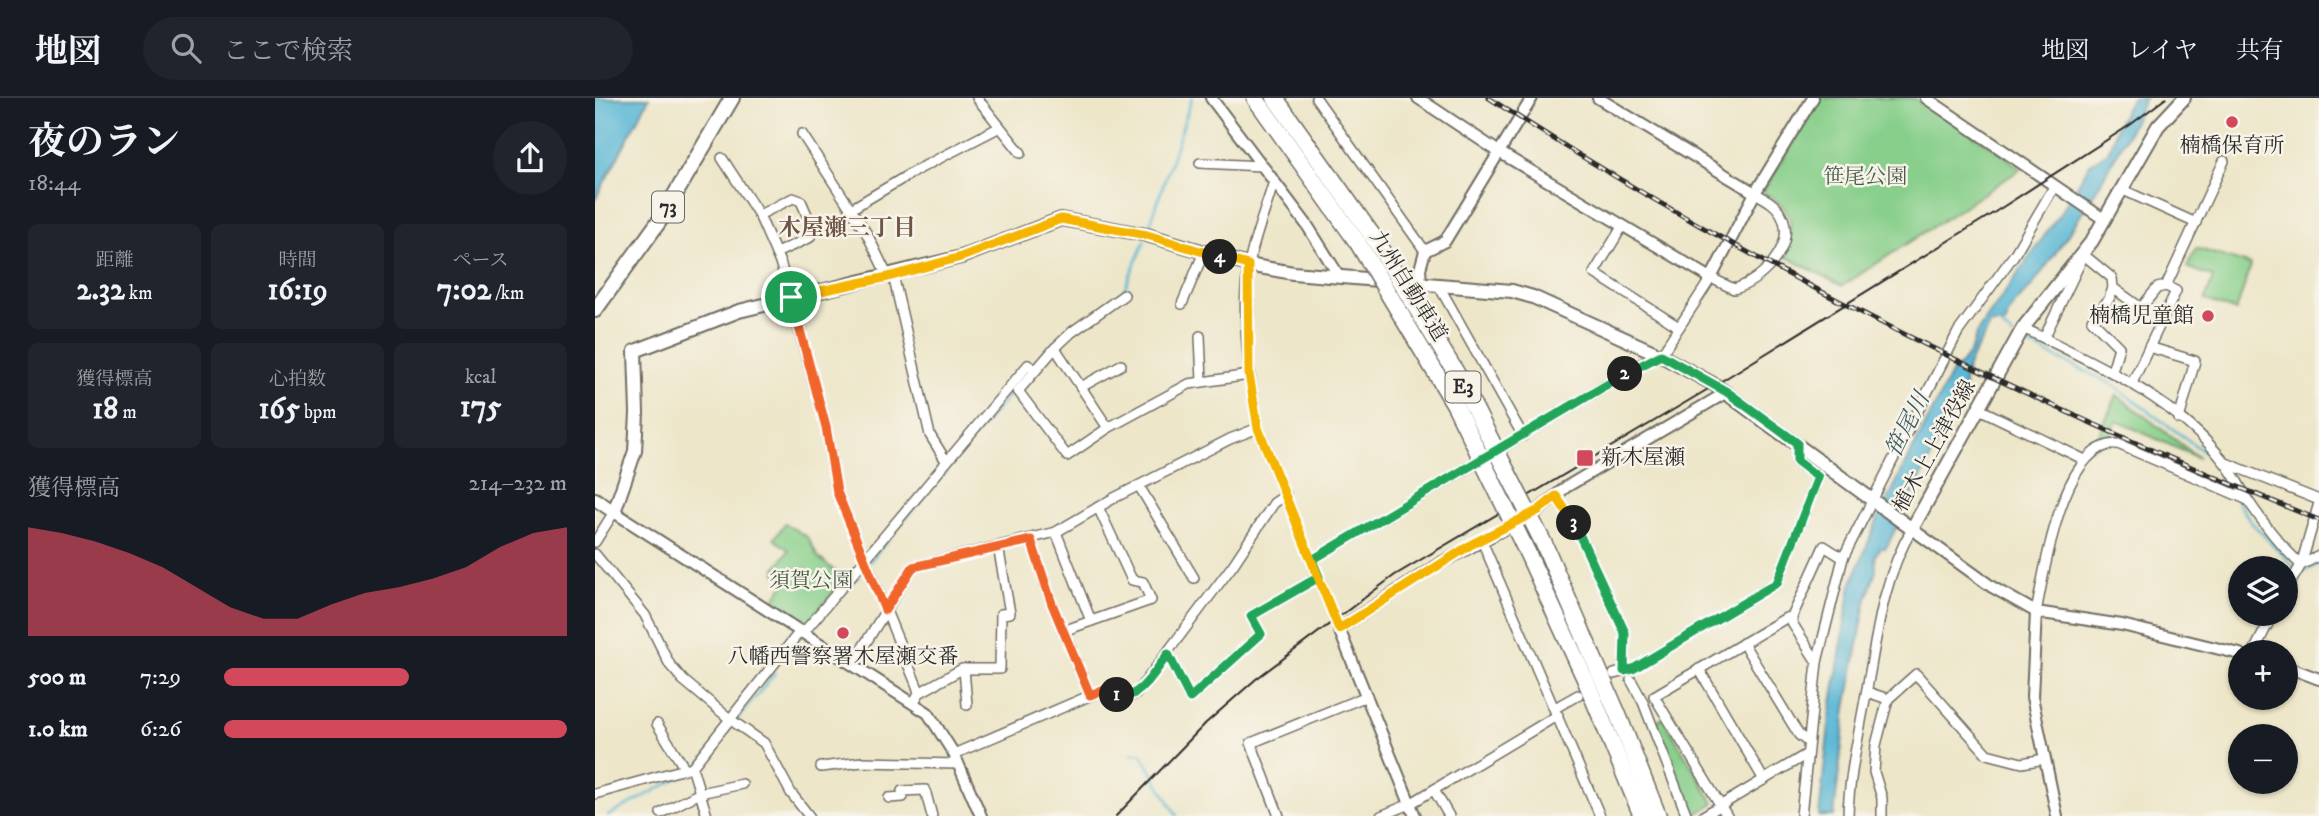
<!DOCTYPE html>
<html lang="ja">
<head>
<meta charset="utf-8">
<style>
	body { margin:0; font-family:"IM FELL DW Pica","Noto Serif JP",serif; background:#20242c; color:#f1f3f6; height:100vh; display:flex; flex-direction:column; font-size:26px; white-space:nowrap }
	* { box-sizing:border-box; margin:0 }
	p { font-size:23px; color:#9ea1a6 }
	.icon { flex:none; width:38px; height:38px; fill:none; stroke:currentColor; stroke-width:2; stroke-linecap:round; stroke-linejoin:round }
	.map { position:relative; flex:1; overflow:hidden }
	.side { display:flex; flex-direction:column; background:#171b24; width:595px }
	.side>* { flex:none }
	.fabs { position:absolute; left:1633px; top:458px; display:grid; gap:14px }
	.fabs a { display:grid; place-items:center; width:70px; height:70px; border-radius:50%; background:#171b24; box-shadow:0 2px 5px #0004; font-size:35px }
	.pin { position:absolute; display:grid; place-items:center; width:60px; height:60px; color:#fff; margin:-30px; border:4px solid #fff; border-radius:50%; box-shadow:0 2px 7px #0007 }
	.km { position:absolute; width:35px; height:35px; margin:-18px; border-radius:50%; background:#222; color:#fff; font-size:19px; line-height:35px; text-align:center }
	.round { display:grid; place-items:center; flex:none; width:74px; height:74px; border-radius:37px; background:#20242c }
	.headline { display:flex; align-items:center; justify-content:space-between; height:119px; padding:0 28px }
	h1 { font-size:38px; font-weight:700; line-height:52px }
	.metrics { display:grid; grid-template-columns:repeat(3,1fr); gap:10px; height:119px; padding:7px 28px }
	.metrics div { display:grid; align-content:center; border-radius:10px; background:#20242c; text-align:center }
	.metrics b { font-size:30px; font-weight:700 }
	.metrics small { font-size:19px; font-weight:400 }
	.metrics p { font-size:19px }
	.chart { height:196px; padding:14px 28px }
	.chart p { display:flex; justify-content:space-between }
	.chart svg { width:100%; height:126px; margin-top:7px; fill:#d1495b; opacity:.7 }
	ul { padding:0 28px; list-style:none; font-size:23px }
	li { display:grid; grid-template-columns:112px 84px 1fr; align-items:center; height:52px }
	li i { height:18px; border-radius:9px; background:#d1495b }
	header { display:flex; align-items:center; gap:42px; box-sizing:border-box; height:98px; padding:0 35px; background:#171b24; border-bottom:2px solid #363941 }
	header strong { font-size:33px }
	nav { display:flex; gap:38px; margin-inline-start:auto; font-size:24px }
	.search { width:490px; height:63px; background:#20242c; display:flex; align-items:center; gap:18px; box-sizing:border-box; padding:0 24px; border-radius:38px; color:#9ea1a6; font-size:26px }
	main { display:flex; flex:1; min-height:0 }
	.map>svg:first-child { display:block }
</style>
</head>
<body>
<header>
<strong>地図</strong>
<div class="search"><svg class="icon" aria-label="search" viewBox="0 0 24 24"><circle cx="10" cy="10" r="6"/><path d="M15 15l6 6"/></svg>ここで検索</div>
<nav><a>地図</a><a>レイヤ</a><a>共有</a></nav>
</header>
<main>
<section class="side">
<div class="headline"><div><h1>夜のラン</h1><p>18:44</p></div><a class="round"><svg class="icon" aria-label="share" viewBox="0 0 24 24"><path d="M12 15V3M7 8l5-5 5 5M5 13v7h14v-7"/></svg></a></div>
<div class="metrics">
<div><p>距離</p><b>2.32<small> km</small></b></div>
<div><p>時間</p><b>16:19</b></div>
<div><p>ペース</p><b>7:02<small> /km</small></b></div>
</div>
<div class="metrics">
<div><p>獲得標高</p><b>18<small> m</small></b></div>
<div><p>心拍数</p><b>165<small> bpm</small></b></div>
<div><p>kcal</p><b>175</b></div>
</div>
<div class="chart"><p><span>獲得標高</span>214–232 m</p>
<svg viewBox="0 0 160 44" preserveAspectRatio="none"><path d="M0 44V6L10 8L20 11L30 15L40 20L50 27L60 34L70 38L80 38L90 33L100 29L110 27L120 24L130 20L140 13L150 8L160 6V44z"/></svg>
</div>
<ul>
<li><b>500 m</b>7:29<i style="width:54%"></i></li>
<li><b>1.0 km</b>6:26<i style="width:100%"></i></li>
</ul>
</section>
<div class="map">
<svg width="1724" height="718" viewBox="0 0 1724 718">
	<rect width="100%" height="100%" fill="#f7f3e8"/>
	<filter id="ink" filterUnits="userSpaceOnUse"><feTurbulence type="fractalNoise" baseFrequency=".0143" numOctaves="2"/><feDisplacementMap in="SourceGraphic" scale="14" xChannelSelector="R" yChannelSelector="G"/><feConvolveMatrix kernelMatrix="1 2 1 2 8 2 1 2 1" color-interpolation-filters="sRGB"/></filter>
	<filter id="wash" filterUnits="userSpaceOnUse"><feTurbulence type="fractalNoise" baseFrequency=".00686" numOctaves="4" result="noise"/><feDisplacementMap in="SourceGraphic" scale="28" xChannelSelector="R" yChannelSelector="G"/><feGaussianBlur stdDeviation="1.57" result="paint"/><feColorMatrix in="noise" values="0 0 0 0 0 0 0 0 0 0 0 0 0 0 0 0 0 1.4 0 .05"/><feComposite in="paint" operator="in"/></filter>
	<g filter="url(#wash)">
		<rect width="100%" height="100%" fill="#ede6c9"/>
		<g fill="#88cf8b" stroke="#5a7d5b" stroke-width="2">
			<path d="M 1226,0 L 1319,0 L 1402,52 L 1426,71 L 1247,188 L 1188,157 C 1200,125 1200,112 1168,94 Z"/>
			<path d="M 1601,150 L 1656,167 L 1641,213 L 1610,202 L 1618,179 L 1592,169 Z"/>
			<path d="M 1522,297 L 1604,360 L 1522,323 L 1511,343 L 1498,349 Z"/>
			<path d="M 190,425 L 213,440 L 223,459 L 249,481 L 214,524 L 179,502 L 191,483 L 181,476 L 181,470 L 194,452 L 179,441 Z"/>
			<path d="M 1068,620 L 1119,705 L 1098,718 L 1060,624 Z"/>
		</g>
		<g fill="#56b6d5" stroke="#407080" stroke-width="2">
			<path d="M 0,0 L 54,0 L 0,102 Z"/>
			<path d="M 1537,0 L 1550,0 C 1520,65 1482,126 1440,184 C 1430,198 1412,208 1411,226 L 1396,226 C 1388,241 1364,274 1370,291 L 1291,450 L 1285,450 L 1280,458 L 1281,472 L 1271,504 L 1251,610 L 1239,718 L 1224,718 L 1235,618 L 1256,487 L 1282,423 L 1357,274 C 1369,265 1379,251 1381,236 L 1468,111 L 1495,66 L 1514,53 L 1522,27 Z"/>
		</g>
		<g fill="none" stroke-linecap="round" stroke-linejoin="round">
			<g stroke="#56b6d5" stroke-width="2.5">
				<path d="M 553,133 L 597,0"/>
				<path d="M 528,194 L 550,142"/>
				<path d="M 1402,224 L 1418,238"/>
				<path d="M 1426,243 L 1515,285 L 1612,356 L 1635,390"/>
				<path d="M 451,254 L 471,234"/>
				<path d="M 1642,402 L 1656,424 L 1701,471"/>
				<path d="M 275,463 L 419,291"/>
				<path d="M 1706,475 L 1724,466"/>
				<path d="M 221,527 L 269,471"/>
				<path d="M 142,622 L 180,575"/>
				<path d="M 536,656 L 546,655 L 582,718"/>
				<path d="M 102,670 L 138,627"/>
				<path d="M 13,718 L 96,673"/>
			</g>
		</g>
	</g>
	<g filter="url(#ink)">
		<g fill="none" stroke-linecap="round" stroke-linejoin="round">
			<defs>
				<g id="minor">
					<path d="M 382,0 L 426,55"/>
					<path d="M 721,0 L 830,153"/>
					<path d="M 207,36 L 272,136 L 293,179"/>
					<path d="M 127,60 L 164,117 L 186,167 L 231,329 L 242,394 L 322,588 L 324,595 L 319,604"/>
					<path d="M 605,65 L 667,68"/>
					<path d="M 679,83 C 671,111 659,139 654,167 C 645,209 655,287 663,330 L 744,531"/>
					<path d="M 1528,92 L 1601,125"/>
					<path d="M 256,111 L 320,73 L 405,29"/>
					<path d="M 164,117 L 198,100 L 206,103 L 219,133 L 214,140 L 181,155"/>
					<path d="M 1027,129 L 999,175 L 1084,229"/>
					<path d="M 1489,157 L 1517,180 L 1518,190 L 1546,210 L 1562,190 L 1571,188"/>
					<path d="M 298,177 L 335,337 L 351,363"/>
					<path d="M 844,188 L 928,338"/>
					<path d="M 587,206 L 609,154"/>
					<path d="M 1428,230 C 1498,264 1581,300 1630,365 C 1639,376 1645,389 1652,401 C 1668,425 1685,447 1706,467 L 1724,458"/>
					<path d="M 605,238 L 607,283"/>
					<path d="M 1449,240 L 1486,163"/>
					<path d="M 1554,249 L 1600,263 L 1584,321"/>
					<path d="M 460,250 L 477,234 L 529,197"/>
					<path d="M 1066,257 L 1116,180 L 1139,191 C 1165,184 1200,150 1188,120 C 1183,107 1171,101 1160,95"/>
					<path d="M 441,272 L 423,293 L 472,358 L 513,330"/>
					<path d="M 1517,273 L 1524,249 L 1497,222 L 1514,201 L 1518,190"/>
					<path d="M 1537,285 L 1581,193 L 1571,188 L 1629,63"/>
					<path d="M 486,289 L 526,267"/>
					<path d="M 1382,310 L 1488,361"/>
					<path d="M 900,354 L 1063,256"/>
					<path d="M 1631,365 L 1724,402"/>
					<path d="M 544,388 L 599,480"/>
					<path d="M 961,398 L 980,427 L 1030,535 L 1029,573"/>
					<path d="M 461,434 L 496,523"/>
					<path d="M 436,442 L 457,506 L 495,597"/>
					<path d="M 887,443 L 1005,718"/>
					<path d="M 0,444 L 19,414"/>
					<path d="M 0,456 L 50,517 L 75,567 L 88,582 L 136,622 L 169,645 L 196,695 L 214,718"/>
					<path d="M 717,462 L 888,361"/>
					<path d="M 1690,494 L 1706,467 L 1724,405"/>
					<path d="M 1441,514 C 1450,472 1467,344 1523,346 L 1651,401"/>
					<path d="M 1197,519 L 1229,448 L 1248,460"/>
					<path d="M 468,533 L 556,502 L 548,484 L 537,482 L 503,409"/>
					<path d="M 209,534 L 433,267 L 441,272 L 460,250 L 513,330 L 594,286 L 654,277"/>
					<path d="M 1148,545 L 1204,637 L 1213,644"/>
					<path d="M 1658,555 L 1678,516"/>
					<path d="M 573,556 L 595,600 L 666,536 L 656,518 L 724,479"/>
					<path d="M 258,565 L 318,469 L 461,434 L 519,400 L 635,341 L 663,330"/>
					<path d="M 369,571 L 372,607"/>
					<path d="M 1104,571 L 1169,682"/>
					<path d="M 1019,576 L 1038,571 L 1182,485 L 1223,379 L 1202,363 L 1202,345"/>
					<path d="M 1036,582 L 1048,604 L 1092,718"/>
					<path d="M 1272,594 L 1293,601"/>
					<path d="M 324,595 L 367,571 L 405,571 L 406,516 L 415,515 L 403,448"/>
					<path d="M 960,610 L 983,597"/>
					<path d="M 62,626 L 90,671"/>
					<path d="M 359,656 L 508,592 L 529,600 L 541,596 L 638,467 L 679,405 L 691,397"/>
					<path d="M 97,669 L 112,718"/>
					<path d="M 226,669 L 267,664 L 363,666"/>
					<path d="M 839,692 L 854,718"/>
					<path d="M 0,696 L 97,669 L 206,532"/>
					<path d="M 294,700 L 308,699 L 307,693 L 330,692 L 337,718"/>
					<path d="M 66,715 L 105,695 L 147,686"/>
					<path d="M 684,718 L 656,645 L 772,598"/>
					<path d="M 786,718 L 815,706 L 963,617"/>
					<path d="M 1108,718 L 1212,656"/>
					<path d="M 1132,718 L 1059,598 L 1191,520 L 1197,519 L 1197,525 L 1222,564"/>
					<path d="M 1206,718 L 1222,564 L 1248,460 L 1363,234 L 1419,157 L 1459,89"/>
					<path d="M 1253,718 C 1254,676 1264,637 1271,596 C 1282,538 1287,482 1317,431"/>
					<path d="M 1287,718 L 1287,700 L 1279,674 L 1281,647 L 1293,601 L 1321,576 L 1392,656 L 1427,665 L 1449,661"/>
				</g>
				<g id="tertiary">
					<path d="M 616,0 L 712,127 L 744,178"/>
					<path d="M 823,0 L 904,54 L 1116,180 L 1160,95 L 1218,0"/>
					<path d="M 1003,0 L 1160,95"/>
					<path d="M 1331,0 L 1510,122"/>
					<path d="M 826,186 L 825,171 L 830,153 L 850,143 L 937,0"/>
					<path d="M 19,414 L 333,615 L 359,656 L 386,718"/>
					<path d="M 1317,431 L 1397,489 L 1441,514 L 1527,527 L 1645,556"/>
					<path d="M 1441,514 L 1437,599 L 1462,718"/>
					<path d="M 1690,568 L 1724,581"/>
					<path d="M 820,718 L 744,531 L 842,467 L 944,412 L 971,389 L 1132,294"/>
				</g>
				<path id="secondary" d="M 0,401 L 19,414 L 40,353 L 42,315 L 40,253 L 144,213 L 366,159 L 466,121 L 552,137 L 653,167 L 698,175 L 917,193 L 938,199 L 1063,256 L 1120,287 L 1317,431 L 1428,230 L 1497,143 L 1563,28 L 1589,0"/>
				<path id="primary" d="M 0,212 L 65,122 L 137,0"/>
				<g id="motorway">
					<path d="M 660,0 L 763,145"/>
					<path d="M 680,0 L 777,137"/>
					<path d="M 949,446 L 1023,617 L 1063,718"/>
					<path d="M 932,454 L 991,583 L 1047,718"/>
				</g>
			</defs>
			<use href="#minor" stroke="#6f6c62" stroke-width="12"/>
			<use href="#tertiary" stroke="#6f6c62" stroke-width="14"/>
			<use href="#secondary" stroke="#6f6c62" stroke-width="16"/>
			<use href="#primary" stroke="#6f6c62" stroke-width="18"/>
			<use href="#motorway" stroke="#6f6c62" stroke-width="19"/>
			<use href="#minor" stroke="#fff" stroke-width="9"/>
			<use href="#tertiary" stroke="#fff" stroke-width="10"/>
			<use href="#secondary" stroke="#fff" stroke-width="12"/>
			<use href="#primary" stroke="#fff" stroke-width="14"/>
			<use href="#motorway" stroke="#fff" stroke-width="16"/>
			<path stroke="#2b2b2b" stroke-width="2" d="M 521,718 L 611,625 L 661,581 L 800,477 L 1120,287 L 1400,114 L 1535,27 L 1571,0"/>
			<defs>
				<path id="rail" d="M 894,0 C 1151,167 1440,308 1724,422"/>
			</defs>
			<use href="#rail" stroke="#2b2b2b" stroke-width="5"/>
			<use href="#rail" stroke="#f7f3e8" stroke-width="2.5" stroke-dasharray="8" stroke-linecap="butt"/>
			<defs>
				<g id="motorway-bridge">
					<path d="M 777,137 L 863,278 L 949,446"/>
					<path d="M 763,145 L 860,307 L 932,454"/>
				</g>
			</defs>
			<use href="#motorway-bridge" stroke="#6f6c62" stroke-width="19" stroke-linecap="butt"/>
			<use href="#motorway-bridge" stroke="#fff" stroke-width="16"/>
		</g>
	</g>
	<g fill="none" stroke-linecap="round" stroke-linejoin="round" filter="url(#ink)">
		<defs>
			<path id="split-1" d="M 196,199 L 231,329 L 242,394 L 290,512 L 318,469 L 436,442 L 457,506 L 495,597 L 508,592 L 522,597"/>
			<path id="split-2" d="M 522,597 C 544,605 561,571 573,556 L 595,600 L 666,536 L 656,518 L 724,479 L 717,462 L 1030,276"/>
			<path id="split-3" d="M 979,425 L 1030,535 L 1029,573 L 1038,571 L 1182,485 L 1223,379 L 1202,363 L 1202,345 L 1132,294 L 1066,257 L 1030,276"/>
			<path id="split-4" d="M 625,159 L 653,167 L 654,276 L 663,330 L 744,531 L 877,446 L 944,412 L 961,398 L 979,425"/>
			<path id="split-5" d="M 196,199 L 293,179 L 366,159 L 466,121 L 552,137 L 625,159"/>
		</defs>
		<use href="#split-1" stroke="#fff" stroke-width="14"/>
		<use href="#split-2" stroke="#fff" stroke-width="14"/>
		<use href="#split-3" stroke="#fff" stroke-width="14"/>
		<use href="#split-4" stroke="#fff" stroke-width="14"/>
		<use href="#split-5" stroke="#fff" stroke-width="14"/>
		<use href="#split-1" stroke="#f0652b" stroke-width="9"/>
		<use href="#split-2" stroke="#22a559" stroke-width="9"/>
		<use href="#split-3" stroke="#22a559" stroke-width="9"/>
		<use href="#split-4" stroke="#f5b400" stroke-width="9"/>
		<use href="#split-5" stroke="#f5b400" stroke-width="9"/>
	</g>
	<g fill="#d1495b" stroke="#f7f3e8" stroke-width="2.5">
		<circle cx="1637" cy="24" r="7"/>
		<circle cx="1613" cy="218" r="7"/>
		<rect x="981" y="351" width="18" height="18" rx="3.5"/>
		<circle cx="248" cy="535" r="7"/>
	</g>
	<g text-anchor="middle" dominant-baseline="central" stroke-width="5" stroke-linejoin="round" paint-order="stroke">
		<g fill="#f7f3e8" stroke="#686764" stroke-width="2">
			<rect x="57" y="93.5" width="32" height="31" rx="5"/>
			<rect x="850.5" y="273.5" width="35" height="31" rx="5"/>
		</g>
		<g font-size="19" font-weight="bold" fill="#2b2b2b">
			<text x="73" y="109">73</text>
			<text x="868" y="289">E3</text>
		</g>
		<g font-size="21" fill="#2b2b2b" stroke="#f7f3e8">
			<text x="1637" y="48">楠橋保育所</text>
			<text x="1599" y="218" text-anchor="end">楠橋児童館</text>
			<text x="1006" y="360" text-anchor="start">新木屋瀬</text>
			<text x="248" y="559">八幡西警察署木屋瀬交番</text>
		</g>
		<g font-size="21" fill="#475c48" stroke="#f7f3e8">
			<text x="1270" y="79">笹尾公園</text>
			<text x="216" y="483">須賀公園</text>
		</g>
		<g font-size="21" fill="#2b2b2b" stroke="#f7f3e8">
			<text transform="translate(813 188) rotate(58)">九州自動車道</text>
			<text transform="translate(1340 348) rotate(-61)">植木上上津役線</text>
		</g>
		<g font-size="23" font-weight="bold" fill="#6e5547" stroke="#f7f3e8">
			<text x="252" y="130">木屋瀬三丁目</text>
		</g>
		<g font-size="23" font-style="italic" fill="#3a5c66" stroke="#f7f3e8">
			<text transform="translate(1313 327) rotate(-63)">笹尾川</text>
		</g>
	</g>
</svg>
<div class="fabs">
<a><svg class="icon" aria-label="layers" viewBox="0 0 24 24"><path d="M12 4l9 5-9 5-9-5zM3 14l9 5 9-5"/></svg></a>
<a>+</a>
<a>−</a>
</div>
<div class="pin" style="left:196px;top:199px;background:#1e9e55"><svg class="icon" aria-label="arrive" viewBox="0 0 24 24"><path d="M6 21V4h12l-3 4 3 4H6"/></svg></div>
<b class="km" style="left:522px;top:597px">1</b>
<b class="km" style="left:1030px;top:276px">2</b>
<b class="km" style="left:979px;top:425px">3</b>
<b class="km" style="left:625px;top:159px">4</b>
</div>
</main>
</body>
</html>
